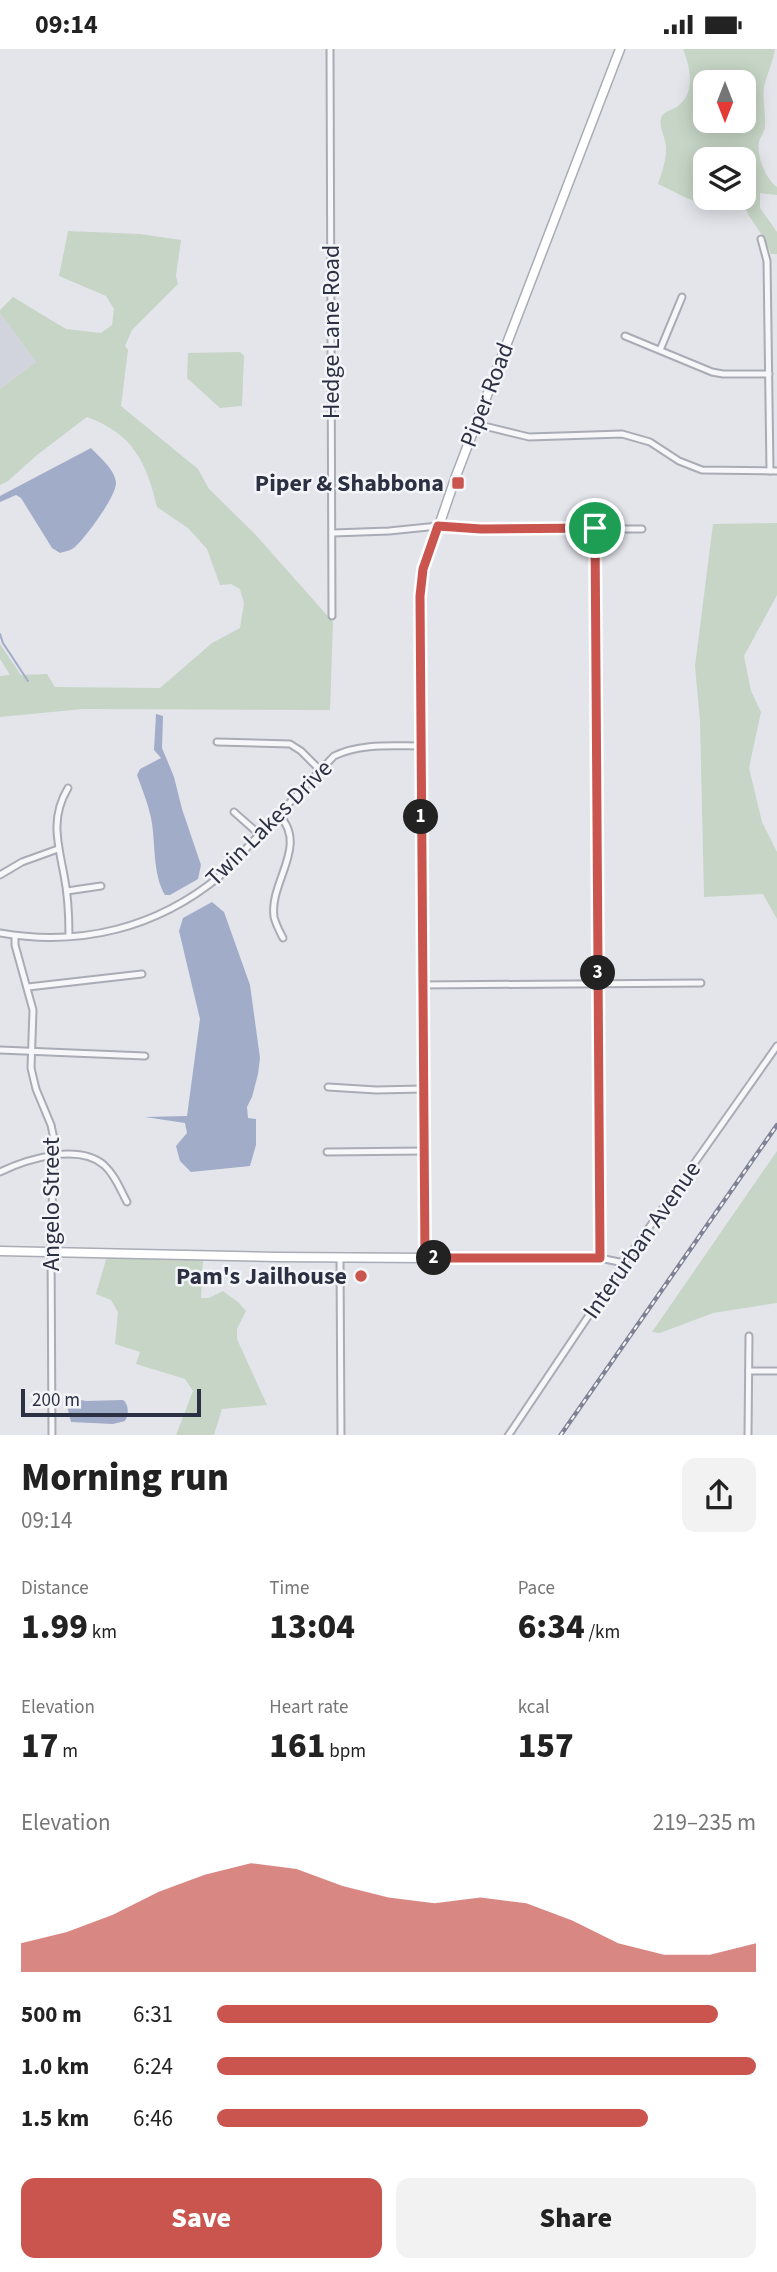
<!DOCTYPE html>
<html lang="en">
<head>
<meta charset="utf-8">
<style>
	body { margin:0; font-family:"Source Sans 3",sans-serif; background:#f2f2f2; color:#222; height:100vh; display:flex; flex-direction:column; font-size:26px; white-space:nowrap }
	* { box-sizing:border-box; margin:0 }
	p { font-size:23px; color:#767676 }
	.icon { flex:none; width:38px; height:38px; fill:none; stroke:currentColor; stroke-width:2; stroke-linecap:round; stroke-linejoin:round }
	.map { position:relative; height:1386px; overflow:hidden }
	.side { display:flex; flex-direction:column; background:#fff; flex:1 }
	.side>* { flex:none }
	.needle { width:46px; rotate:180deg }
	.controls { position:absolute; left:693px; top:21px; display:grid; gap:14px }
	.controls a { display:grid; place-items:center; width:63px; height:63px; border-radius:14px; background:#fff; box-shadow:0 4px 18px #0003; font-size:35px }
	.scale { position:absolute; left:21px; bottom:18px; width:180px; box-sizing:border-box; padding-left:7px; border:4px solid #2c3043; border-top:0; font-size:19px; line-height:24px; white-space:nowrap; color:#2c3043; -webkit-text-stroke:5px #f4f5f8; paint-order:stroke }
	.pin { position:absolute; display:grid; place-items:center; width:60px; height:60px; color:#fff; margin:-30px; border:4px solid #fff; border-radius:50%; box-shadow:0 2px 7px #0007 }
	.km { position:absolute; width:35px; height:35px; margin:-18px; border-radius:50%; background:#222; color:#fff; font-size:19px; line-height:35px; text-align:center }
	.round { display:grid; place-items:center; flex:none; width:74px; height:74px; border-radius:14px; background:#f2f2f2 }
	.overview { display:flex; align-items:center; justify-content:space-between; height:119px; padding:0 21px }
	h1 { font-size:38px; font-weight:800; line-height:52px }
	.figures { display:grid; grid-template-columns:repeat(3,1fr); gap:10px; height:119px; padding:7px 21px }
	.figures div { display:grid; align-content:center }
	.figures b { font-size:35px; font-weight:800 }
	.figures small { font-size:19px; font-weight:400 }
	.figures p { font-size:19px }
	.chart { height:196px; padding:14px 21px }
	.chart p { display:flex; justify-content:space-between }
	.chart svg { width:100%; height:126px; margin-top:7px; fill:#ca554f; opacity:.7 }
	.primary-button { display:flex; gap:14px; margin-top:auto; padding:14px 21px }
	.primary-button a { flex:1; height:80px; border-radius:14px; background:#ca554f; color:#fff; font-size:28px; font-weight:800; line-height:80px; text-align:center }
	.primary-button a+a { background:#f2f2f2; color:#222 }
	ul { padding:0 21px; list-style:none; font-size:23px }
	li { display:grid; grid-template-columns:112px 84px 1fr; align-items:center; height:52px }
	li i { height:18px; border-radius:9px; background:#ca554f }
	.status { display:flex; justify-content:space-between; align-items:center; height:49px; padding:0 35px; background:#fff; direction:ltr }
	.status svg { height:19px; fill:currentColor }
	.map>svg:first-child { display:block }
</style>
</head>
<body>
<div class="status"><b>09:14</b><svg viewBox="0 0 49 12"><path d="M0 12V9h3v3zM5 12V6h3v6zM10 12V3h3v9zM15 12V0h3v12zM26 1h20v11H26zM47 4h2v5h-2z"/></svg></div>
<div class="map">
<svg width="777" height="1387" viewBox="0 0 777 1387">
	<rect width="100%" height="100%" fill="#e4e5eb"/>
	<path fill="#d2d4dd" d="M 0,264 L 36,313 L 0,340 Z"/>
	<g fill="#c6d5c5" fill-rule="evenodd">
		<path d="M 683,0 L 775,0 C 773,13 767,25 764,38 C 762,51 766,64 765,77 C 765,83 760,87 759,93 C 756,106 766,131 777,138 L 777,146 L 760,144 L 760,159 L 777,183 L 777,205 L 771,205 L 764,189 L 749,167 L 741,149 L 744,149 L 744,110 L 705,110 L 705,149 L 736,149 C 709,166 684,147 658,135 C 662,123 667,109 666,97 C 665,87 659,79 661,69 C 664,61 672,62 678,57 C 696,44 690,17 683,0 ZM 705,33 L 744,33 L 744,72 L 705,72 Z"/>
		<path d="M 68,182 L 140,185 L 181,191 L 176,227 L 178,235 L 132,281 L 125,297 L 128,301 L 121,357 L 198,420 L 209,440 L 254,484 L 333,573 L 330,661 L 83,660 L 0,668 L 0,627 L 10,626 L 0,610 L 0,595 L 21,626 L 47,625 L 55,638 L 160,639 L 212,594 L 240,579 L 244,554 L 240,540 L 231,535 L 220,536 L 207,500 L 188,479 L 157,458 C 146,412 133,385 87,368 L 37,406 L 8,432 L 0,436 L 0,340 L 36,313 L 0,264 L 0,261 L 13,248 L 66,280 L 101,284 L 112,276 L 114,260 L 106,247 L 59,227 Z"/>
		<path d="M 240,303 L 244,307 L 242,357 L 220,359 L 187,329 L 188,304 Z"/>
		<path d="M 777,474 L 777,546 L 744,607 L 751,642 L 761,663 L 749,719 L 762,773 L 777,803 L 777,870 L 763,845 L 704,848 L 700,671 L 695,617 L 713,475 Z"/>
		<path d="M 777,1102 L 777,1254 L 713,1264 L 660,1284 L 652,1283 Z"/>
		<path d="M 107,1207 L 203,1211 L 201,1249 L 209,1249 L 223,1242 L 238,1253 L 246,1262 L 237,1280 L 237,1290 L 267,1356 L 222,1360 L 214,1386 L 176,1386 L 193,1342 L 185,1330 L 136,1315 L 140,1303 L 115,1295 L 118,1263 L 111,1251 L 96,1245 Z"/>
	</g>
	<g fill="#a1acc9">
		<path d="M 91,399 C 99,408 115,420 116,434 C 116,448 85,489 75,498 C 70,502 66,502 60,504 L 52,499 L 21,449 L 16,446 L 0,453 L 0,447 Z"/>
		<path d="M 156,665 L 163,667 L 162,699 L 174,728 L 182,760 L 201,816 L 198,830 L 170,846 L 165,846 C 152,824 156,793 151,769 C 148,754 142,740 137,726 L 140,720 L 161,709 L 154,701 Z"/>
		<path d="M 212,853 L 224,863 L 250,936 L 260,1009 L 258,1025 L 252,1048 L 247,1058 L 248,1069 L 256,1070 L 256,1096 L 250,1117 L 191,1123 L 180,1112 L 176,1097 L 187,1084 L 185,1074 L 145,1068 L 187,1067 L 200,970 L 179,882 L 183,869 Z"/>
		<path d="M 72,1349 L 86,1352 L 123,1351 C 129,1355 129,1366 125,1372 L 113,1375 L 71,1373 L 66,1353 L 67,1350 Z"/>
	</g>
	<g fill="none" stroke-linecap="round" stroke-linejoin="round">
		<path stroke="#a1acc9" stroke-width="2" d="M 0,585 L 3,594 L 28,632"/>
		<defs>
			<g id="street">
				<path d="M 330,0 L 332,567"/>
				<path d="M 761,190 L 767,212 L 770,422"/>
				<path d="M 625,287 L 712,323 L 723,325 L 769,325"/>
				<path d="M 660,301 L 682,248"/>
				<path d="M 476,375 L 529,388 L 622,385 L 650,393 L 679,412 L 702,421 L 777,422"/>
				<path d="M 595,479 L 600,1209"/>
				<path d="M 333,484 L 389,482 L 438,477 L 481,480 L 642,480"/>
				<path d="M 217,693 L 290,695 L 301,702 L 320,721"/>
				<path d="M 68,739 C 50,769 58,794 64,826 C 68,846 69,867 69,887"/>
				<path d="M 234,763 L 260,786"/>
				<path d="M 279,766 C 309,797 269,833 274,868 C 276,876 280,883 283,889"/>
				<path d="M 0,826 L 22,813 L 58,800"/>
				<path d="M 67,842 L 101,837"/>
				<path d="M 0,884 C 81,898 157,879 220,827 L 334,707 C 360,694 392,697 420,697"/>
				<path d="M 15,887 L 15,896 L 33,961 L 31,1019 L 36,1040 L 51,1076 L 54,1090 L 51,1198 L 52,1387"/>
				<path d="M 422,936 L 701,934"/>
				<path d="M 28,938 L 142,925"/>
				<path d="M 0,1001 L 145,1007"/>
				<path d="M 328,1038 L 376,1041 L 423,1040"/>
				<path d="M 327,1103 L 424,1102"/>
				<path d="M 0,1123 C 27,1110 78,1094 104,1116 C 115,1126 120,1140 127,1153"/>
				<path d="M 340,1209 L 341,1387"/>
				<path d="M 425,1209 L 600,1209 L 624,1214"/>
				<path d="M 749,1322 L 777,1322"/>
				<path d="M 508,1387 L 624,1214 L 777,997"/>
				<path d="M 748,1387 L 749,1287"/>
			</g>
			<path id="secondary" d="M 0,1202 L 277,1208 L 425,1209 L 420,637 L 421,529 L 456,427 L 620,0"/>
		</defs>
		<use href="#street" stroke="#a9abb5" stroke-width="9"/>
		<use href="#secondary" stroke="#a9abb5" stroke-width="11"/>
		<use href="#street" stroke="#f7f7f9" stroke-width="5"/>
		<use href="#secondary" stroke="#fff" stroke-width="8"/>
		<defs>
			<path id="rail" d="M 560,1387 L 777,1076"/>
		</defs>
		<use href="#rail" stroke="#7e8294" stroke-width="4.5"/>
		<use href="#rail" stroke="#f4f5f8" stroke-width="2" stroke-dasharray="5" stroke-linecap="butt"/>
	</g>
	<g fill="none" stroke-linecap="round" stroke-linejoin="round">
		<defs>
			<path id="route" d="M 438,477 L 481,480 L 595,479 L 600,1209 L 425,1209 L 420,547 L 423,520 Z"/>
		</defs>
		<use href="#route" stroke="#fff" stroke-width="14"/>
		<use href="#route" stroke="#ca554f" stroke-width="9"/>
	</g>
	<g fill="#ca554f" stroke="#f4f5f8" stroke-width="2.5">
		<rect x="451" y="427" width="14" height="14" rx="3.5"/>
		<circle cx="361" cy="1227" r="7"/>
	</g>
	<g text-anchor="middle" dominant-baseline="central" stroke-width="5" stroke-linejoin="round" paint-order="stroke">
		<g font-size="24" fill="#2c3043" stroke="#f4f5f8">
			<text transform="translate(331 283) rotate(-90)">Hedge Lane Road</text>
			<text transform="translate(487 346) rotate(-69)">Piper Road</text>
			<text transform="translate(269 774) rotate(-45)">Twin Lakes Drive</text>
			<text transform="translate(51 1155) rotate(-90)">Angelo Street</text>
			<text transform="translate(642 1191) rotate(-55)">Interurban Avenue</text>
		</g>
		<g font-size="24" font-weight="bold" fill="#2c3043" stroke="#f4f5f8" text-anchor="end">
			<text x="444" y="434">Piper &amp; Shabbona</text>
			<text x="347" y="1227">Pam's Jailhouse</text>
		</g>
	</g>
</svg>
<div class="controls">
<a><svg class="needle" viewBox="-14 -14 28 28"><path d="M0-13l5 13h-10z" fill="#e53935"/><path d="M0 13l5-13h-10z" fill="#767676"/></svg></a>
<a><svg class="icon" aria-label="layers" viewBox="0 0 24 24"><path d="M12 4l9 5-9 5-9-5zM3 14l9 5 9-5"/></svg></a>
</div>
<div class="scale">200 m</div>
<div class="pin" style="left:595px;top:479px;background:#1e9e55"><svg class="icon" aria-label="arrive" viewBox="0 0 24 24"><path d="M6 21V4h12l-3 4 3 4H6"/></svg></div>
<b class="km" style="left:421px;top:768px">1</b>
<b class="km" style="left:434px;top:1209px">2</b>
<b class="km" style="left:598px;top:924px">3</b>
</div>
<section class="side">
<div class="overview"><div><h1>Morning run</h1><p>09:14</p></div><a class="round"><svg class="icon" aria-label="share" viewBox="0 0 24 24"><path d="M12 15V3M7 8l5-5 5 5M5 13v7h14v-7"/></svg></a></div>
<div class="figures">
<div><p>Distance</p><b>1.99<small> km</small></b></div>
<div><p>Time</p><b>13:04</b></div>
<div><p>Pace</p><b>6:34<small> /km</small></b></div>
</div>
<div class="figures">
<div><p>Elevation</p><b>17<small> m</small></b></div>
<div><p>Heart rate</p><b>161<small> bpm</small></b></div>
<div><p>kcal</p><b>157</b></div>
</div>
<div class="chart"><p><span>Elevation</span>219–235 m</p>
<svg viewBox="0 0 160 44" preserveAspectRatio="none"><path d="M0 44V34L10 30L20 24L30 16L40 10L50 6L60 8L70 14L80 18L90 20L100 18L110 20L120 26L130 34L140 38L150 38L160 34V44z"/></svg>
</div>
<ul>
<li><b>500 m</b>6:31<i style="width:93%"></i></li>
<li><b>1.0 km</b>6:24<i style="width:100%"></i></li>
<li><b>1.5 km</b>6:46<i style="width:80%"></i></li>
</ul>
<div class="primary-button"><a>Save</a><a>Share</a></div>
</section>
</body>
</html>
